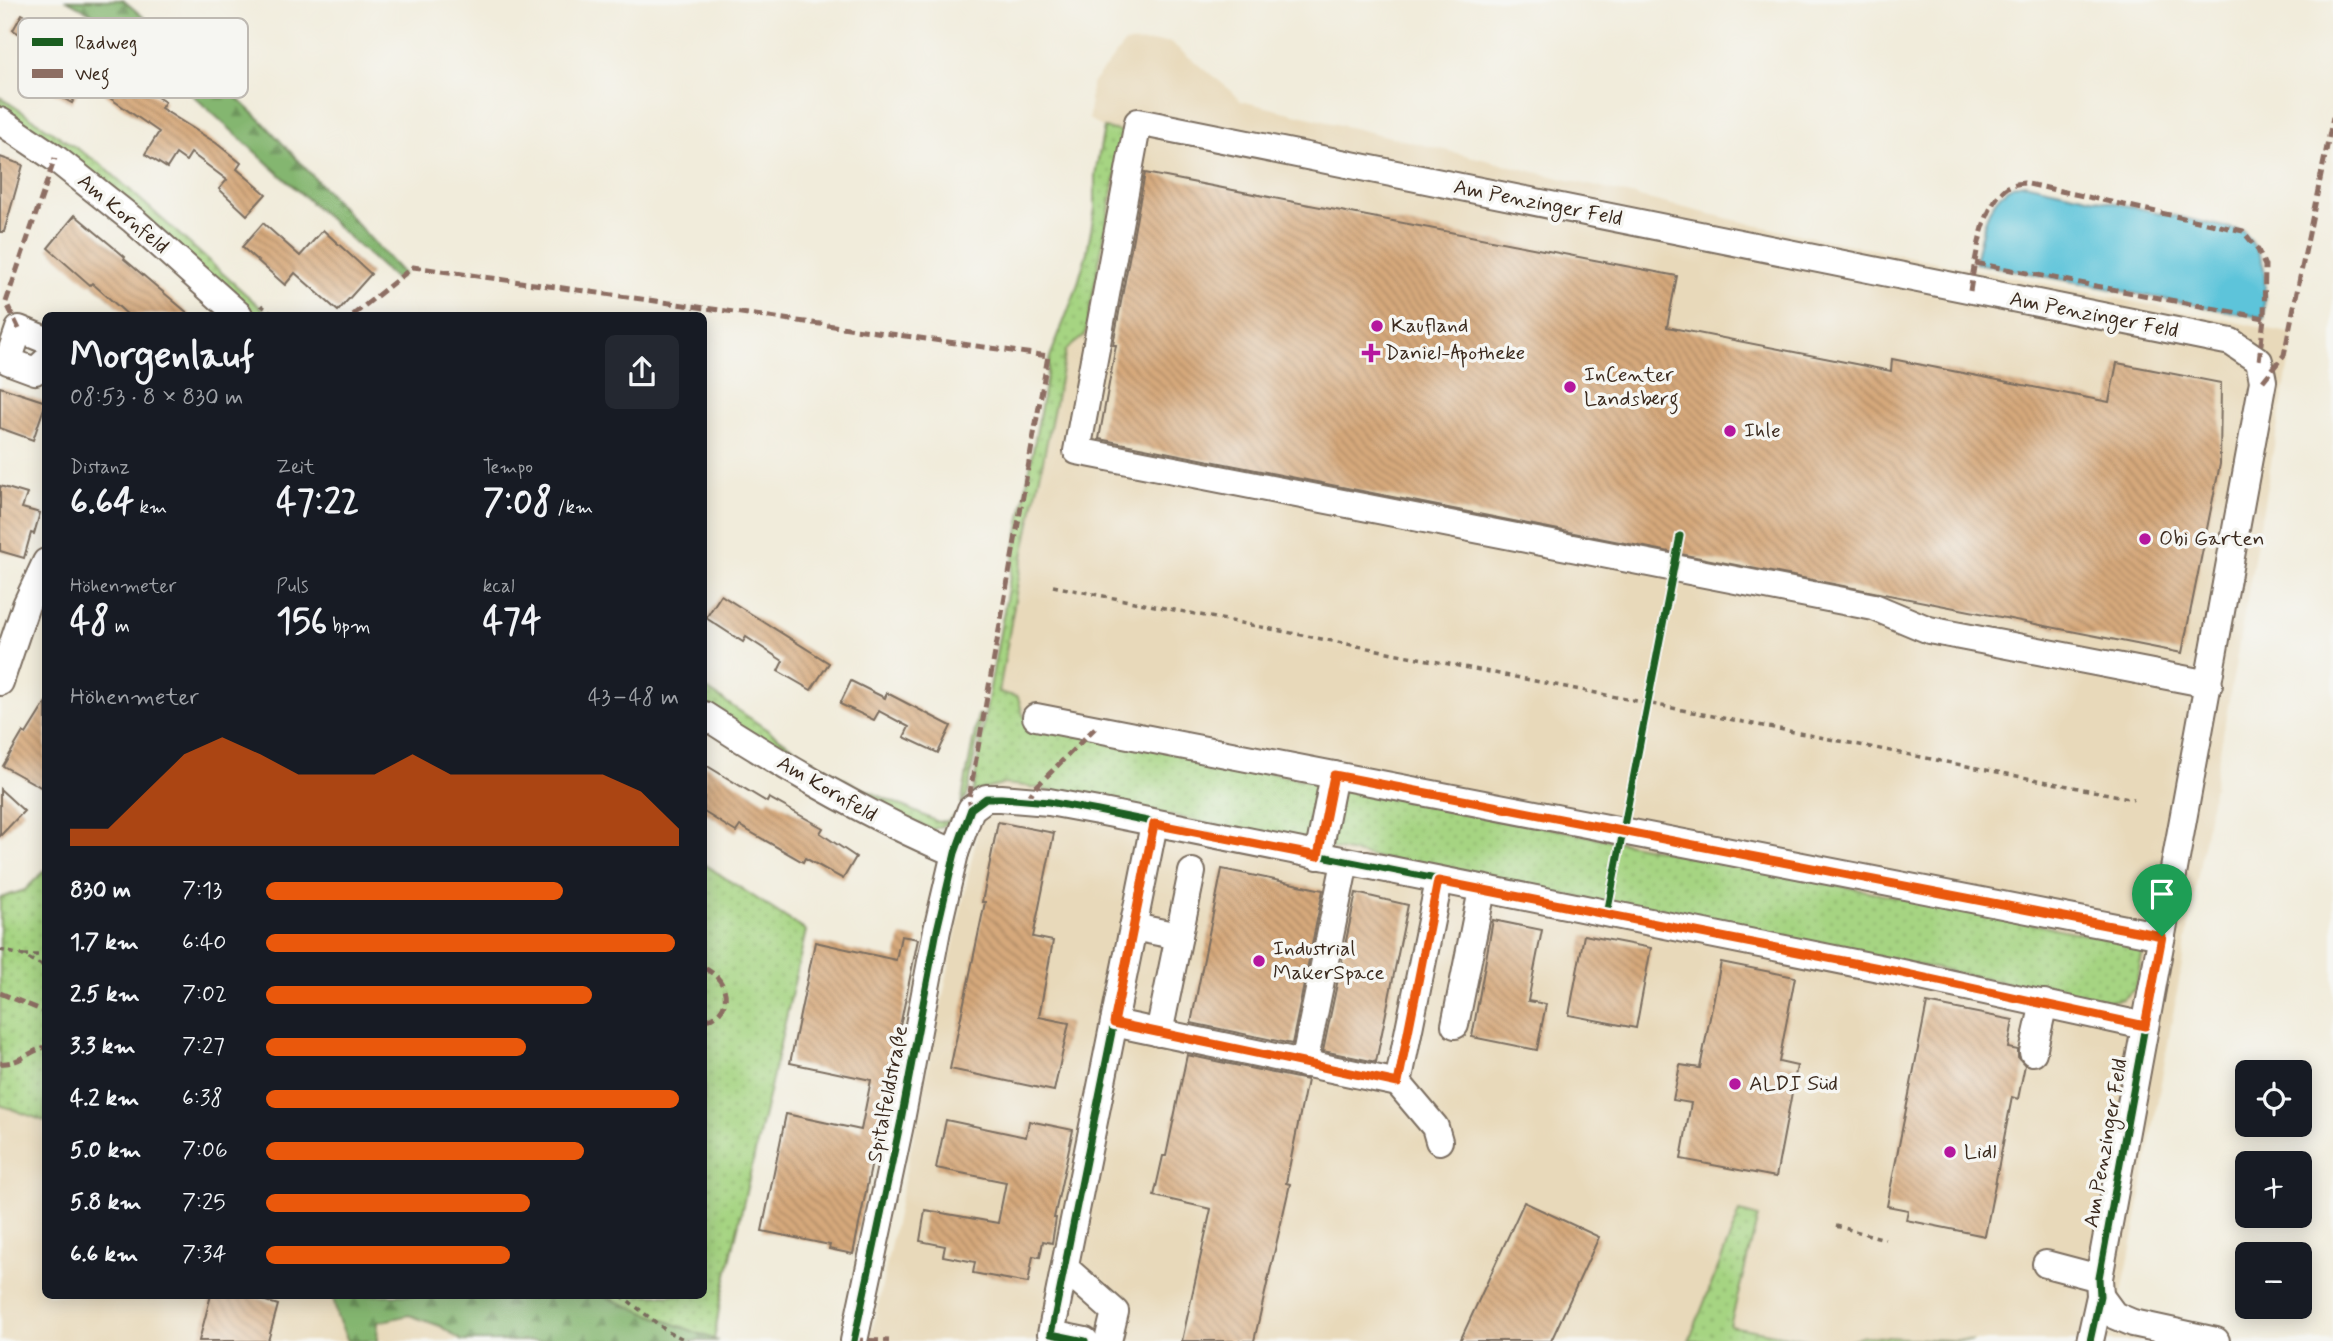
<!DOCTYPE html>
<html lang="de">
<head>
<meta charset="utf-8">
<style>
	body { margin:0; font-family:Mynerve,sans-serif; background:#242831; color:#f1f3f6; height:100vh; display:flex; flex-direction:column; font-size:26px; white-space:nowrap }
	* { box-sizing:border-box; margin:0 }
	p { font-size:23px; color:#9ea1a6 }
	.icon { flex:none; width:38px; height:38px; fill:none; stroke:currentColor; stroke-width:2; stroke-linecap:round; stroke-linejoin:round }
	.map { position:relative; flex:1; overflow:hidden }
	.panel { position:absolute; left:42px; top:312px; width:665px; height:987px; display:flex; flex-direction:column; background:#171b24; border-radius:10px; box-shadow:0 4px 18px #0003 }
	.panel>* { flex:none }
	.controls { position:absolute; left:2235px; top:1060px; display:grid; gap:14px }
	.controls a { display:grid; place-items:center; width:77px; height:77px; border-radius:10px; background:#171b24; box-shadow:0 4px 18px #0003; font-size:35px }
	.pin { position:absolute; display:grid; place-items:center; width:60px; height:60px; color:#fff; margin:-72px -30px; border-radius:50% 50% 50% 0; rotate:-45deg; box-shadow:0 0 7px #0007 }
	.pin .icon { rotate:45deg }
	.round { display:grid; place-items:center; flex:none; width:74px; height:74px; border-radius:10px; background:#242831 }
	.headline { display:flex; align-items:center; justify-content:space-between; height:119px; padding:0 28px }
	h1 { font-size:38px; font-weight:800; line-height:52px }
	.metrics { display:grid; grid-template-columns:repeat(3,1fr); gap:10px; height:119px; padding:7px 28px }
	.metrics div { display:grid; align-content:center }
	.metrics b { font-size:35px; font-weight:800 }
	.metrics small { font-size:19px; font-weight:400 }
	.metrics p { font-size:19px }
	.chart { height:196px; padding:14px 28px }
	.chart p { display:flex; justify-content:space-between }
	.chart svg { width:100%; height:126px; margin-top:7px; fill:#ea580c; opacity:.7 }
	ul { padding:0 28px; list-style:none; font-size:23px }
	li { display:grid; grid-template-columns:112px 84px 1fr; align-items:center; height:52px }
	li i { height:18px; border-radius:9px; background:#ea580c }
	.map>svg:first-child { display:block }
</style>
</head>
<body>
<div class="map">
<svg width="2333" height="1341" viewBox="0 0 2333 1341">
	<defs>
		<pattern id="green-dots" width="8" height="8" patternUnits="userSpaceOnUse" patternTransform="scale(1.75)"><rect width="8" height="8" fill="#a6d482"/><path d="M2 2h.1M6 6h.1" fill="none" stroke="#90b670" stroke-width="1.8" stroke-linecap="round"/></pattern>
		<pattern id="forest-firs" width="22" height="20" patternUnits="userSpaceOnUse" patternTransform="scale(1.75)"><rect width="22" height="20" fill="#84b670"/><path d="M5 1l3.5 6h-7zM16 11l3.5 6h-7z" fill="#6d945b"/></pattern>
		<pattern id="building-back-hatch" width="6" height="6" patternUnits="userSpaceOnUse" patternTransform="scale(1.75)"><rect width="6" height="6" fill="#d6a97c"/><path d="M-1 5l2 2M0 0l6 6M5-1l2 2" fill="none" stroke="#af8a65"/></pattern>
	</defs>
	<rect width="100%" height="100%" fill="#f6f6f2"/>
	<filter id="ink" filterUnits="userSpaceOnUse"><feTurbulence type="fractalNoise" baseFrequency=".0143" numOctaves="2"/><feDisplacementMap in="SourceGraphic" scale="14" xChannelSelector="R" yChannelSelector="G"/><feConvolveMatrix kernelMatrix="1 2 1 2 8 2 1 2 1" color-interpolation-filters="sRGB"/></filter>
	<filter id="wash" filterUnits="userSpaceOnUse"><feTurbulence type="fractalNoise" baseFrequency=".00686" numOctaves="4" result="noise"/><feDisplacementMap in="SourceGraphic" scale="28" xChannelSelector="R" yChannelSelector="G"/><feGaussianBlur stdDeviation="1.57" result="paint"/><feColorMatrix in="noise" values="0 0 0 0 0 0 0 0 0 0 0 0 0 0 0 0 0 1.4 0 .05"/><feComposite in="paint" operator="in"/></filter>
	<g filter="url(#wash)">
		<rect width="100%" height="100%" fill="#f1ecdb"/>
		<g fill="#e8d9ba">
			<path d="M 1170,42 L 1228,88 L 1241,101 L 1772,229 L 2294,334 L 2135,1229 L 2114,1332 L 2162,1341 L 869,1341 L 878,1305 L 976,838 L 982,775 L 1051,356 L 1078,290 L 1096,210 L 1105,129 L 1089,119 L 1091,85 L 1125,43 Z"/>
			<path d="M 0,1105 L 45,1121 L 46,1295 L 540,1295 L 671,1341 L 0,1341 Z"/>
		</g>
		<g fill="url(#green-dots)" stroke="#707f50" stroke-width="2">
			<path d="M 0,97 L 102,165 L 269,315 L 249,315 L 61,148 L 0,107 Z"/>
			<path d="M 1104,128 L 1124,132 L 1085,335 L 1066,350 L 1019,576 L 999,692 L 1018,697 L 1023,715 L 1030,722 L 1319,783 L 1309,844 L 1026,786 L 1002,784 L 973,793 L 987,704 L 1050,357 L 1076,290 L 1087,252 L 1095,209 L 1095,175 Z"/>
			<path d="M 704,687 L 819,765 L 857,786 L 938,822 L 947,821 L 966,807 L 952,822 L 932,830 L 895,814 L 704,706 Z"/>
			<path d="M 978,715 L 982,715 L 967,796 L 961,804 Z"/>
			<path d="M 1352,789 L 2144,946 L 2135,989 L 2122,999 L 2104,1002 L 1329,848 L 1342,791 Z"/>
			<path d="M 704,864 L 806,931 L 719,1309 L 714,1341 L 540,1295 L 704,1295 Z"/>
			<path d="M 45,870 L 45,1121 L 0,1105 L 0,898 L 25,890 Z"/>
			<path d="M 1740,1212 L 1758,1217 L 1730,1326 L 1815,1341 L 1689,1341 Z"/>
			<path d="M 1863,1336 L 1973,1341 L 1847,1341 Z"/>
		</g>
		<g fill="url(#forest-firs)" stroke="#607047" stroke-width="2">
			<path d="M 67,0 L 123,0 L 201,65 L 261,120 L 403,274 L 396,280 L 121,30 Z"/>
			<path d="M 333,1295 L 600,1295 L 718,1341 L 462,1341 L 440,1326 L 409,1315 L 378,1322 L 377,1341 L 348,1341 L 337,1317 Z"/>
		</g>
		<path fill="#5dc4da" stroke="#4c777c" stroke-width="2" d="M 2024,183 L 2243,231 C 2272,266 2264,275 2264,318 L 1975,263 C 1981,233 1988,187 2024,183 Z"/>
		<g id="blocks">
			<g fill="url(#building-back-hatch)">
				<path d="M 22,14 L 52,31 L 43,47 L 13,30 Z"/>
				<path d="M 48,42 L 83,62 L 72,83 L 80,88 L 72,103 L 28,78 Z"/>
				<path d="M 119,73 L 165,102 L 161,108 L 216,143 L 241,163 L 237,169 L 266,194 L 247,215 L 219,189 L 227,180 L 191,153 L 186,161 L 176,154 L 167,168 L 145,154 L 159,132 L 104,94 Z"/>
				<path d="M 0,157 L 23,165 L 4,232 L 0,232 Z"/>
				<path d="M 1145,173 L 1677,276 L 1667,327 L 1891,371 L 1892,359 L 2109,402 L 2117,363 L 2221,383 L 2220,464 L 2182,653 L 1099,439 L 1116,345 L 1113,345 Z"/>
				<path d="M 75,215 L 118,251 L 125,257 L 124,259 L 190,315 L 128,315 L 92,283 L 90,285 L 48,248 Z"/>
				<path d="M 263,223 L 300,256 L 323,230 L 371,274 L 338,311 L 295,273 L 285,285 L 242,247 Z"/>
				<path d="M 0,387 L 46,402 L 33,440 L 0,428 Z"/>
				<path d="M 0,486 L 27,494 L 22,508 L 40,513 L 34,534 L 31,533 L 24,558 L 0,551 Z"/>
				<path d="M 721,595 L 829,663 L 811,690 L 778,671 L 783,661 L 746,637 L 743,642 L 706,618 Z"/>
				<path d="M 851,681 L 885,698 L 887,693 L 951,726 L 938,753 L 904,737 L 909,727 L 879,711 L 874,720 L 840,704 Z"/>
				<path d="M 46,702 L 46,790 L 3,766 L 23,732 L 26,734 Z"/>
				<path d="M 704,764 L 767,802 L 769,798 L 823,828 L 820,833 L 856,857 L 843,879 L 805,858 L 803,862 L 740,826 L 736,832 L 704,812 Z"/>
				<path d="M 0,789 L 24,811 L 0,836 Z"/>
				<path d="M 998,822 L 1054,833 L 1033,937 L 1053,941 L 1039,1017 L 1069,1023 L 1054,1091 L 950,1069 L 985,902 L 982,902 Z"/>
				<path d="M 1222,869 L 1323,890 L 1292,1044 L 1191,1023 Z"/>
				<path d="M 1356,893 L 1408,905 L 1376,1062 L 1323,1051 Z"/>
				<path d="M 1493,920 L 1542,930 L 1528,1001 L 1546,1004 L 1537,1050 L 1472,1037 Z"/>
				<path d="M 1584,935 L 1651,948 L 1636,1028 L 1569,1015 Z"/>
				<path d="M 901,936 L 918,939 L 853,1254 L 829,1249 L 830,1245 L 762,1231 L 786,1114 L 861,1130 L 871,1080 L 790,1063 L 815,942 L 896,960 Z"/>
				<path d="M 1721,962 L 1795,977 L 1779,1062 L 1797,1066 L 1776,1177 L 1681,1159 L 1691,1103 L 1673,1100 L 1680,1065 L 1700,1068 Z"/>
				<path d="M 1927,1003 L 2013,1020 L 2008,1048 L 2018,1050 L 2018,1057 L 2025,1065 L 2018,1099 L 2012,1097 L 1985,1236 L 1906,1220 L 1908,1210 L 1887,1206 Z"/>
				<path d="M 1187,1055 L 1307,1080 L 1286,1183 L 1290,1184 L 1254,1341 L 1182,1341 L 1211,1209 L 1154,1196 L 1163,1156 L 1166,1156 Z"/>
				<path d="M 946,1120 L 1026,1137 L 1029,1121 L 1073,1130 L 1054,1218 L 1056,1218 L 1052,1243 L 1043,1241 L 1040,1257 L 1033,1256 L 1028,1283 L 973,1273 L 975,1262 L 943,1256 L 945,1246 L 920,1241 L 925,1210 L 998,1223 L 1006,1182 L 936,1168 Z"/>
				<path d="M 1524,1202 L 1599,1237 L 1551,1341 L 1460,1341 Z"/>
				<path d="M 211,1295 L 247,1295 L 278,1305 L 268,1341 L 199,1341 Z"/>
			</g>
		</g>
	</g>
	<g filter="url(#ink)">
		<use href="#blocks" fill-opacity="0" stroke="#7b6e60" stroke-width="2"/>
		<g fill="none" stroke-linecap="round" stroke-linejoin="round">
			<defs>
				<g id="minor">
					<path d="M 0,121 L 55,158 L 133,220 L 239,315"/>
					<path d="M 46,340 L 19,329 L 8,361 L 35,371 L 46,361"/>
					<path d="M 0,682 L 26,605 L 46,562"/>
					<path d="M 704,715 C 785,768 866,815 955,853"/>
					<path d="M 1036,717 L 2162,936"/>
					<path d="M 1318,856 L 1334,775"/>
					<path d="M 1439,881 L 1398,1083 L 1435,1127 L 1439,1141"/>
					<path d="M 1133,927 L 1179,936"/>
					<path d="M 1114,1023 L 1398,1083"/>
					<path d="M 1455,1025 L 1482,890"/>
					<path d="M 1159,1033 L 1192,872"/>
					<path d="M 2033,1052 L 2044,1003"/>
					<path d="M 1304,1064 L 1345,862"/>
					<path d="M 2046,1264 L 2099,1278"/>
					<path d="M 1065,1268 L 1115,1312 L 1108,1341"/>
					<path d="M 2100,1296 L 2114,1315 L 2133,1323 L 2216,1341"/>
					<path d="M 854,1341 L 901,1120 L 937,930 L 955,853 L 971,809 L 986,798 L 1001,798 L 1049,802 L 1098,811 L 1884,969 L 2145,1026"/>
					<path d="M 1085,1341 L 1051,1334 L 1154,824"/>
					<path d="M 2090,1341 L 2100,1296 L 2099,1278 C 2153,979 2210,680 2263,381 L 2259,361 L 2231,342 L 1138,122 L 1077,451 L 1874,607 L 1929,630 L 2209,684"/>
				</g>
			</defs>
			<use href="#minor" stroke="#7b6e60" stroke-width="30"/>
			<g stroke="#7b6e60" stroke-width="3.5" stroke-dasharray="5 5" stroke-linecap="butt">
				<path d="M 261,305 L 273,315"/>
				<path d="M 1053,586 L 2134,799"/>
				<path d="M 0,950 L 21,955 L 46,967"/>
				<path d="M 23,955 L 46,955"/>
				<path d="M 1836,1226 L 1885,1239"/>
				<path d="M 621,1295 L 668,1332 L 688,1341"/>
			</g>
			<use href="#minor" stroke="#fff" stroke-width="26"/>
			<g stroke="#8d6e63" stroke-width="5" stroke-dasharray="10 5" stroke-linecap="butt">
				<path d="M 1975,263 L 2264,318"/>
				<path d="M 1970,291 C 1975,262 1982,203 2008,187 C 2013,184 2018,184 2024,183 L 2243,231 L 2258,250 L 2265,266 L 2264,318 L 2259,361"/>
				<path d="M 353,315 L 413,267 L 1048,356 L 969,798 L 971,809"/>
				<path d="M 19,329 L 6,302 L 55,158"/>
				<path d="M 2263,381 L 2284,355 L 2333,117"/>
				<path d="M 1027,800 L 1035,788 L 1095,728"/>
				<path d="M 704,968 C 730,980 735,1012 704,1021"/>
				<path d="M 0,993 L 46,1012"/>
				<path d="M 0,1063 C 18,1065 29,1051 46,1047"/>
				<path d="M 854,1340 L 889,1341"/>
			</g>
			<defs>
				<g id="cycleway">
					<path d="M 1607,914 L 1680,536"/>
					<path d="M 854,1341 L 901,1120 L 937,930 L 955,853 L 971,809 L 986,798 L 1001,798 L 1049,802 L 1098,811 L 1884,969 L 2145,1026 L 2099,1278 L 2100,1296 L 2090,1341"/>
					<path d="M 1085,1341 L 1051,1334 L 1154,824"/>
				</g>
			</defs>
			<use href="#cycleway" stroke="#f6f6f2" stroke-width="11"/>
			<use href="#cycleway" stroke="#1b5e20" stroke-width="7"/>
		</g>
	</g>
	<g fill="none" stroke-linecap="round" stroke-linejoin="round" filter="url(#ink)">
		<defs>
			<path id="route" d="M 1334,775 L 2162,936 L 2145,1026 L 1884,969 L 1438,881 L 1398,1083 L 1114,1023 L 1154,824 L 1318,856 Z"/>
		</defs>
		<use href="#route" stroke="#fff" stroke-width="14"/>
		<use href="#route" stroke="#ea580c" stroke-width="9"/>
	</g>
	<g fill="#b5179e" stroke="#f6f6f2" stroke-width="2.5">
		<circle cx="1377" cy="326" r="7"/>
		<path d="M1367.5 342.5h7v7h7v7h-7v7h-7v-7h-7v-7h7z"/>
		<circle cx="1570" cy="387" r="7"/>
		<circle cx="1730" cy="431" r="7"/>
		<circle cx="2145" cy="539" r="7"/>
		<circle cx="1259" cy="961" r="7"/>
		<circle cx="1735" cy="1084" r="7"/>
		<circle cx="1950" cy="1152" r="7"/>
	</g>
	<g text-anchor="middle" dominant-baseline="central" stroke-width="7" stroke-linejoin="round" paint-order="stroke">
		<g font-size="21" fill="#3b2a1e" stroke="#f6f6f2">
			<text transform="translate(1538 203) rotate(11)">Am Penzinger Feld</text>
			<text transform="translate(123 214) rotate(40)">Am Kornfeld</text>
			<text transform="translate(2094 315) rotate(11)">Am Penzinger Feld</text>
			<text transform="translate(827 789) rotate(30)">Am Kornfeld</text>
			<text transform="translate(888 1094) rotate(-79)">Spitalfeldstraße</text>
			<text transform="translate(2106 1143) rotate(-80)">Am Penzinger Feld</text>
		</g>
		<g font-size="21" fill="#3b2a1e" stroke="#f6f6f2" text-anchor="start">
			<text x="1391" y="326">Kaufland</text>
			<text x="1385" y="353">Daniel-Apotheke</text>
			<text x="1584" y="375">InCenter<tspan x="1584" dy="24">Landsberg</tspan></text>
			<text x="1744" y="431">Ihle</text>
			<text x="2159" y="539">Obi Garten</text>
			<text x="1273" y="949">Industrial<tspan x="1273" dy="24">MakerSpace</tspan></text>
			<text x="1749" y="1084">ALDI Süd</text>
			<text x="1964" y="1152">Lidl</text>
		</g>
	</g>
	<rect x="18" y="18" width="230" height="80" rx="10" fill="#f6f6f2" stroke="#beb9b2" stroke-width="2"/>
	<rect x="32" y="38" width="31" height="8" fill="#1b5e20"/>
	<rect x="32" y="69" width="31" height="9" fill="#8d6e63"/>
	<g font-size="19" fill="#3b2a1e">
		<text x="75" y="49">Radweg</text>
		<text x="75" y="80">Weg</text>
	</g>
</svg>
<div class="controls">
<a><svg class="icon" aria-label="locate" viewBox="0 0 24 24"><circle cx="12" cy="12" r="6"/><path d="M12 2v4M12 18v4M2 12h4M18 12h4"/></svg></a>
<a>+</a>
<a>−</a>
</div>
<div class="pin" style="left:2162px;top:936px;background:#1e9e55"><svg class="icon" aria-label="arrive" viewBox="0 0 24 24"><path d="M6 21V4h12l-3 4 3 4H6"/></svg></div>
<section class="panel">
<div class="headline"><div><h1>Morgenlauf</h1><p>08:53 · 8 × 830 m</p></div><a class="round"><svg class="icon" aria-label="share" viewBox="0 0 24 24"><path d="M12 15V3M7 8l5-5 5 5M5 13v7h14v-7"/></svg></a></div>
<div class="metrics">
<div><p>Distanz</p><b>6.64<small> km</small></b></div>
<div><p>Zeit</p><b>47:22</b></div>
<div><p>Tempo</p><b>7:08<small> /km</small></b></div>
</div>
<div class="metrics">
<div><p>Höhenmeter</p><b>48<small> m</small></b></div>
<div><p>Puls</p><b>156<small> bpm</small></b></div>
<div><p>kcal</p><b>474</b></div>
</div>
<div class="chart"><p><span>Höhenmeter</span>43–48 m</p>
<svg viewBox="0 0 160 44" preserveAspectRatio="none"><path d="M0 44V38L10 38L20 25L30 12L40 6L50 12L60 19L70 19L80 19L90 12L100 19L110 19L120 19L130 19L140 19L150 25L160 38V44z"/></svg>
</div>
<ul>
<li><b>830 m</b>7:13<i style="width:72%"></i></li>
<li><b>1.7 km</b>6:40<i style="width:99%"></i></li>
<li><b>2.5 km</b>7:02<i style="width:79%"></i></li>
<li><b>3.3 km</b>7:27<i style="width:63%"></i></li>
<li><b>4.2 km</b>6:38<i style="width:100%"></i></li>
<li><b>5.0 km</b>7:06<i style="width:77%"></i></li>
<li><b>5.8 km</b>7:25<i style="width:64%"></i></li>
<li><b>6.6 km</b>7:34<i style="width:59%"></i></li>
</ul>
</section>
</div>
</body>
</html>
